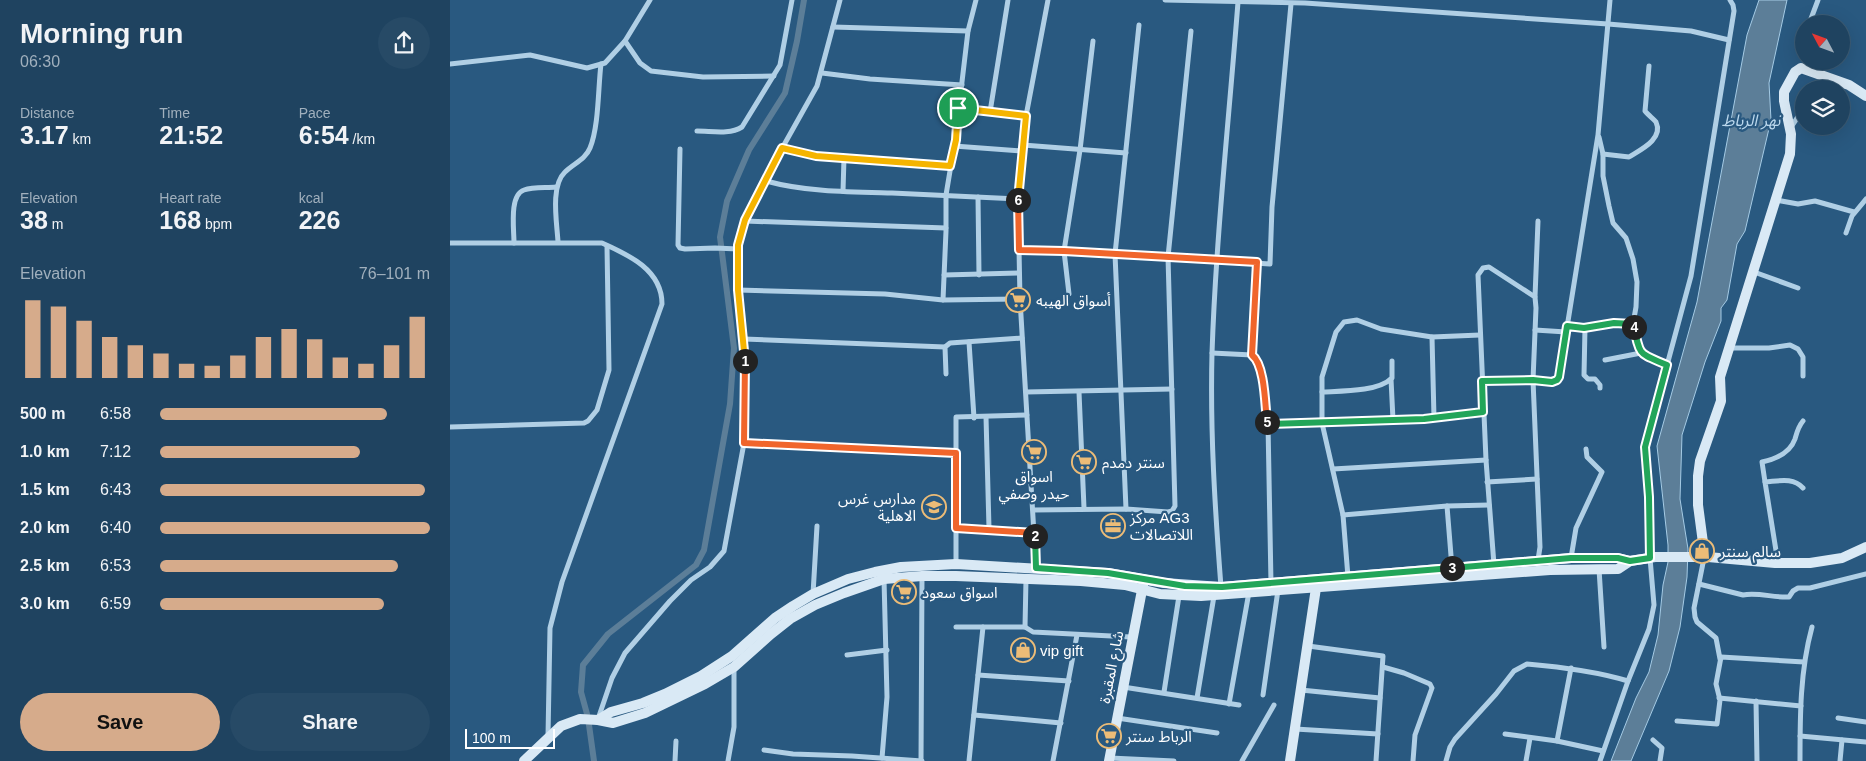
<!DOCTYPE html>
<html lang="en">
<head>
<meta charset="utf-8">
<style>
	body { margin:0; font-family:Helvetica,"Noto Sans Arabic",sans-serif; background:#274a66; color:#f1f3f6; height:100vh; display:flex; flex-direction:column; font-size:19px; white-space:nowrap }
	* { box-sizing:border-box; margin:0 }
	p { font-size:16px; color:#a1b0bd }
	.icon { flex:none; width:28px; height:28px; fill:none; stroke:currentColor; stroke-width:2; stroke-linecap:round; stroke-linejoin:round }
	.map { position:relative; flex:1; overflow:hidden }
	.panel { display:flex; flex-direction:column; background:#1f4360; width:450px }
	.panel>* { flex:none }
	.needle { width:32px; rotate:311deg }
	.controls { position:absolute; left:1345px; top:15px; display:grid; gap:10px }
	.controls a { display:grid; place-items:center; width:55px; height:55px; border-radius:50%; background:#1f4360; box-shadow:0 5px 20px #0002,0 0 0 1px #3c5c75; font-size:25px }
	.scale { position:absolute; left:15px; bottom:12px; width:90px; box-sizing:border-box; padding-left:5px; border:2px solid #fff; border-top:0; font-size:14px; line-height:18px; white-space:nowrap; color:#fff; -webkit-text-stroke:4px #295980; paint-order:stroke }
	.pin { position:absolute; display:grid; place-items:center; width:42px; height:42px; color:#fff; margin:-21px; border:2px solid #fff; border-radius:50%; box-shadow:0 1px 5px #0007 }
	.km { position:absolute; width:25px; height:25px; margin:-12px; border-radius:50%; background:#222; color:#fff; font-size:14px; line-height:25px; text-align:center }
	.round { display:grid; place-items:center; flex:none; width:52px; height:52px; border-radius:26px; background:#274a66 }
	.summary { display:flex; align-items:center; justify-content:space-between; height:85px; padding:0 20px }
	h1 { font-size:28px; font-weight:800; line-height:38px }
	.metrics { display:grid; grid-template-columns:repeat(3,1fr); gap:8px; height:85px; padding:5px 20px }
	.metrics div { display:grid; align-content:center }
	.metrics b { font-size:25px; font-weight:800 }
	.metrics small { font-size:14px; font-weight:400 }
	.metrics p { font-size:14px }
	.chart { height:140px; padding:10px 20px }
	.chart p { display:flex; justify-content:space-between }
	.chart svg { width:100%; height:90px; margin-top:5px; stroke:#d6ab8b; stroke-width:6 }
	.cta { display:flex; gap:10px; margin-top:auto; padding:10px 20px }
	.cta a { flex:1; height:58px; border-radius:30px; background:#d6ab8b; color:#111; font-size:20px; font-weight:800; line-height:58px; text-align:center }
	.cta a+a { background:#274a66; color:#f1f3f6 }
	ul { padding:0 20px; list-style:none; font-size:16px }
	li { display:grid; grid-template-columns:80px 60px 1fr; align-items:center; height:38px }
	li i { height:12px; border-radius:6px; background:#d6ab8b }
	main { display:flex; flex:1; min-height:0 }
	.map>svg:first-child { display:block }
</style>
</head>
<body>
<main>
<section class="panel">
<div class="summary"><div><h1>Morning run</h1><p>06:30</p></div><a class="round"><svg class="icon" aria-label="share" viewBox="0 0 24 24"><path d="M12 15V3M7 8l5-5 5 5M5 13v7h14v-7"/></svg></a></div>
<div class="metrics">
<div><p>Distance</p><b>3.17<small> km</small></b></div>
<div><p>Time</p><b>21:52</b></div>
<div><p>Pace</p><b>6:54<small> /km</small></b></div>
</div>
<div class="metrics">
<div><p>Elevation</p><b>38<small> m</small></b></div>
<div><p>Heart rate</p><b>168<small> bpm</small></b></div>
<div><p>kcal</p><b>226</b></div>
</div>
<div class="chart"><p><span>Elevation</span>76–101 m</p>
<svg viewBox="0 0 160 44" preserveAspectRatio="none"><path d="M5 44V6M15 44V9M25 44V16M35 44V24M45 44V28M55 44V32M65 44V37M75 44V38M85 44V33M95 44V24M105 44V20M115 44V25M125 44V34M135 44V37M145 44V28M155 44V14"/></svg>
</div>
<ul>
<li><b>500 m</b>6:58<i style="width:84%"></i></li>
<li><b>1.0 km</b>7:12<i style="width:74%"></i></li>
<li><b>1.5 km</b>6:43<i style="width:98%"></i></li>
<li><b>2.0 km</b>6:40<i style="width:100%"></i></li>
<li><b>2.5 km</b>6:53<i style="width:88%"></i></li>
<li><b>3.0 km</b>6:59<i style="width:83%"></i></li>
</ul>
<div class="cta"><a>Save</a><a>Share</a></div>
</section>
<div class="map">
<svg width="1416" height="761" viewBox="0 0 1416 761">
	<rect width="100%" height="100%" fill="#295980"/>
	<path fill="#5c7e98" stroke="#a5cbe5" d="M 1309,0 L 1337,0 L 1319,83 L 1321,120 L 1295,231 L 1287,244 L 1277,300 L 1271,308 L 1271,321 L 1255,362 L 1232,435 L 1230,499 L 1238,549 L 1237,577 L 1230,627 L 1219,671 L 1181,761 L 1161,761 L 1186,698 L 1199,672 L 1208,635 L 1213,585 L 1218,562 L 1218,545 L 1207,446 L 1247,302 L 1297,35 Z"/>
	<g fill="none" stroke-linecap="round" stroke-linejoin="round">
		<g stroke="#5c7e98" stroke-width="6">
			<path d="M 137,714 L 131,692 L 133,665 L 158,634 L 246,565 L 254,550 L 280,404 L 284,348 L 270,237 L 277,201 L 299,150 L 335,93 L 347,41 L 354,0"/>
			<path d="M 139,725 L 144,761"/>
		</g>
		<g stroke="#b0cfe5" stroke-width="5">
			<path d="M 715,0 L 855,3 L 1158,24 L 1241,31 L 1279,40"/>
			<path d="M 1359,24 L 1368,0"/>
			<path d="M 383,27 L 518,31"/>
			<path d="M 1354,38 L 1354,48"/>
			<path d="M 175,41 L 190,63 L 201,71 L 253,77 L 324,76"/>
			<path d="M 1391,46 L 1397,45"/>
			<path d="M 0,64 L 80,55 L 137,68 L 155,63 L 175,41 L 200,0"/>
			<path d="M 372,73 L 420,79 L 512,85"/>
			<path d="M 1368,89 L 1374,75"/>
			<path d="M 508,108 L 576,116"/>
			<path d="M 540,112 L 558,0"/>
			<path d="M 1341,127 L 1354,108"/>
			<path d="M 247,131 C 262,131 279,135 292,127 L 330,65 L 342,0"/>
			<path d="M 1149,137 L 1153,154 L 1153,176 L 1159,206 L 1163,223 L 1176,238 L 1183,259 L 1187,282 L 1186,307 L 1183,324 L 1188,349 L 1191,353 L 1217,365"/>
			<path d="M 573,145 L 676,153"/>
			<path d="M 504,146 L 572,151"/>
			<path d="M 332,148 L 366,156 L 500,166"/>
			<path d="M 230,149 L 228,245 L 230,248 L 235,249 L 265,248 L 288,249"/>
			<path d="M 1153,154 L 1179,157 C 1190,150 1214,139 1206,122 C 1204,119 1198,115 1195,111 L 1199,66"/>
			<path d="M 316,181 C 356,192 400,192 442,193 C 484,195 526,197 568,199"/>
			<path d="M 393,191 L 394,158"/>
			<path d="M 528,197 L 529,275"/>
			<path d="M 1326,200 L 1348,204 L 1365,201 L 1404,212"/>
			<path d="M 295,221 L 496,228"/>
			<path d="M 1396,233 L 1402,216 L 1416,199"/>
			<path d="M 108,242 C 107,223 100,186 115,172 C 124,163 135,160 140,148 C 149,126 148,88 151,64"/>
			<path d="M 0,243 L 152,243 C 179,255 212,270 212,304 L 112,582 L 100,628 L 98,736"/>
			<path d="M 64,243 C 64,229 59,195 74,190 C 83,187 96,188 106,187"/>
			<path d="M 569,251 L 614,251 L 820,264 L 822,207 L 841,4"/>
			<path d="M 1304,272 L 1348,288"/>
			<path d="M 494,275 L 569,273"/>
			<path d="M 288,290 L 435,294 L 493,300 L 570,299"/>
			<path d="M 619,294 L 614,251 L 630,150 L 643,41"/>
			<path d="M 1085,297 L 1088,221"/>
			<path d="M 493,300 L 496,231 L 496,195 L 505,141 L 518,31 L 526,0"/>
			<path d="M 1117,326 L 1135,328 L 1164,323 L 1183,324"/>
			<path d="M 1135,328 L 1134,375 L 1138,379 L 1145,379 L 1150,385 L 1150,388"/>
			<path d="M 1085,330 L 1116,332"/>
			<path d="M 982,337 L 984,418"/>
			<path d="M 294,339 L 495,347"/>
			<path d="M 519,342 L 524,418"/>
			<path d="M 1280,348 L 1319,348 L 1340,345 L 1348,349 L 1353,357 L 1353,376"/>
			<path d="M 762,353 L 802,355 L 808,360 L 811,369 L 818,424 L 821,583"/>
			<path d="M 802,355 L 807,262"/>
			<path d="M 1155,360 L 1191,353"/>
			<path d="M 496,374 L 495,347 L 500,343 L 572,338"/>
			<path d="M 941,379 L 943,420"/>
			<path d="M 1032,381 L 1083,380 L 1102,382 L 1107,380 L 1109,377 L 1148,135 L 1160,0"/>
			<path d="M 576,392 L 722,389"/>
			<path d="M 629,392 L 634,508"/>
			<path d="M 872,392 C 891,391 928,392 942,378 L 942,361"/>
			<path d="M 536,417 L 539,528"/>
			<path d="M 818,424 L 974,419 L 1033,412"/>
			<path d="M 0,427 L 134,423 L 138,421 L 147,410 L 159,370 L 157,246"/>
			<path d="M 294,443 L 506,453"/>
			<path d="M 883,469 L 1036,460"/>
			<path d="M 1037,482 L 1087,479"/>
			<path d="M 1315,482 L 1312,462 C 1326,459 1340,453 1345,439 C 1347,432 1348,427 1353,421"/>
			<path d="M 997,506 L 1002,568"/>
			<path d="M 676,509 L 665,254 L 689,25"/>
			<path d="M 583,510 L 676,509 L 718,512 L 722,511 L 725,506 L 718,257 L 741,31"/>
			<path d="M 893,515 L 997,506 L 1039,505"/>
			<path d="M 506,528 L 539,528 L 585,533"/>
			<path d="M 1121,558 L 1126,528 L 1152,472 L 1137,457 L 1136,449"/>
			<path d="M 1254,558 L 1244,608 L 1245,617 L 1247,622 L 1266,638 L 1270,659"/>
			<path d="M 1328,563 L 1315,482 C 1329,481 1343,477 1353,488"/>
			<path d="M 506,564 L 506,417 L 577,415"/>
			<path d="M 1044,565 L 1036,460 L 1028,275 L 1033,268 L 1039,267 L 1085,297 L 1086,308 L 1083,380 L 1090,547 L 1088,560"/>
			<path d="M 586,568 L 570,299 L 568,199 L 576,116 L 598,0"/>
			<path d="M 1149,569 L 1154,647"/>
			<path d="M 898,577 L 893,515 L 872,423 L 872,377 L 886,332 L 894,322 L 907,320 L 931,329 L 982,337 L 1030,335"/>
			<path d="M 1249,584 L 1293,595 C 1308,592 1324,598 1339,597 L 1343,591 L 1348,588 L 1360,588 L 1416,574"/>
			<path d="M 771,587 C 765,509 760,431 762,353 C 766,236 779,119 788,2"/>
			<path d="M 363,594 L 367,526"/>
			<path d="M 506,627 L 575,627 L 583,632 L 681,637"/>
			<path d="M 575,627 L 576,579"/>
			<path d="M 858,646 L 933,656 L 926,761"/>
			<path d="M 397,655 L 437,650"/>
			<path d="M 933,667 L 954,673 L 980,684 L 982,688 L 965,735 L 963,761"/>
			<path d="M 528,675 L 619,681"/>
			<path d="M 673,687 L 789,705"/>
			<path d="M 851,690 L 930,698"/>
			<path d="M 714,692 L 729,596"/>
			<path d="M 813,695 L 828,590"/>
			<path d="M 747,698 L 764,596"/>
			<path d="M 1269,698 L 1351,706"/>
			<path d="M 1306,701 L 1307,761"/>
			<path d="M 779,704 L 799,592"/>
			<path d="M 524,715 L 611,723"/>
			<path d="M 667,718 L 767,733"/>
			<path d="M 1388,718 L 1416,722"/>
			<path d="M 148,719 L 162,678 L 175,653 L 220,601 L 241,580 L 260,567 L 274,551 L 294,443 L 296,385 L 294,339 L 288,290 L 288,245 L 295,221 L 330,152 L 367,86 L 390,0"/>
			<path d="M 1227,721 L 1267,724 L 1270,700 L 1266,684 L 1271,657 L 1354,662"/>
			<path d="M 845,729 L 928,734"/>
			<path d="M 1055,734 L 1107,741 L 1153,751"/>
			<path d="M 1350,736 L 1416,742"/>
			<path d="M 1203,740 L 1212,748 L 1210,761"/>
			<path d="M 1107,741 L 1121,668"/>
			<path d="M 314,750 L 343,754 L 402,756 L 472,761"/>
			<path d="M 432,758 L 437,697 L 434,579"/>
			<path d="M 660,758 L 724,761"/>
			<path d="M 225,761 L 226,741"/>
			<path d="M 278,761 L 284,727 L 284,667"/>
			<path d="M 471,761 L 472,576"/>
			<path d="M 519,761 L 533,627"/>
			<path d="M 603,761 L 627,635"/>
			<path d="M 792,761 L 824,705"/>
			<path d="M 996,761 L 1000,747 L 1005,739 L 1046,694 L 1064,671 L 1077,664 C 1112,667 1145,671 1178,681"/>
			<path d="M 1076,761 L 1080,738"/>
			<path d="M 1150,761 L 1178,681 L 1199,629 L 1204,605 L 1200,558 L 1199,497 L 1195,447 L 1241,276 L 1284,11 L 1283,5 L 1280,0"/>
			<path d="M 1350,761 C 1350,716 1350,671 1362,627"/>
			<path d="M 1390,761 L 1392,740"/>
		</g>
		<g stroke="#d9e9f5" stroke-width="10">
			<path d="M 1255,558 L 1248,505 L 1248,476 L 1250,461 L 1271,401 L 1270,377 L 1340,154 L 1341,134 L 1334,101 L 1334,92 L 1345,72 L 1351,68 L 1399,85 L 1416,96"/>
			<path d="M 148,720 L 161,712 L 193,703 L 215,694 L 251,676 L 282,656 L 325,618 L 343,606 L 363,594 L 398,579 L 425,572 L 451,567 L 506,564 L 658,573 L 714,583 L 771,587 L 1121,558 L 1168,558 L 1180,561"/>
			<path d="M 74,761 L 111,726 L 130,719 L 148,720 L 163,723 L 195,713 L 255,684 L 284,667 L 321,634 L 340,619 L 365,605 L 394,593 L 434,579 L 472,576 L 506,576 L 631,581 L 675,585 L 710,594 L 751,596 L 1100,570 L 1168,569 L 1180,561 L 1205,557 L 1258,557 L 1325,563 L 1360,563 L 1392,558 L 1416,547"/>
			<path d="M 659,761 L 693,585"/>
			<path d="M 840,761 L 866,588"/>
		</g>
	</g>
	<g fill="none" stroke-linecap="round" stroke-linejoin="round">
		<defs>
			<path id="split-1" d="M 295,361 L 288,290 L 288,245 L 295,220 L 332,148 L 366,156 L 500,166 L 506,140 L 508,108"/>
			<path id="split-2" d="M 295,361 L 294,443 L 506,453 L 506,528 L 585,533 L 585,536"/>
			<path id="split-3" d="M 585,536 L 586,568 L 658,573 L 735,586 L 772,587 L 1002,568"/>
			<path id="split-4" d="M 1002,568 L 1121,558 L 1168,558 L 1180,561 L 1200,558 L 1199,497 L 1195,447 L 1217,365 C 1189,353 1190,357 1184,327"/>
			<path id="split-5" d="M 817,422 L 818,424 L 974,419 L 1033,412 L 1032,381 L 1083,380 L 1102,382 L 1107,380 L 1109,377 L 1117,326 L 1134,328 L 1164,323 L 1183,324 L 1184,327"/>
			<path id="split-6" d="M 568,200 L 569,250 L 614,251 L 807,262 L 802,355 C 815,365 815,405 817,422"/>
			<path id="split-7" d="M 508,108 L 576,116 L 568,200"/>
		</defs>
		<use href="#split-1" stroke="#fff" stroke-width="10"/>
		<use href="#split-2" stroke="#fff" stroke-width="10"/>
		<use href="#split-3" stroke="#fff" stroke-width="10"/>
		<use href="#split-4" stroke="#fff" stroke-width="10"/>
		<use href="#split-5" stroke="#fff" stroke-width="10"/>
		<use href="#split-6" stroke="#fff" stroke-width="10"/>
		<use href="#split-7" stroke="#fff" stroke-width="10"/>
		<use href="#split-1" stroke="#f5b400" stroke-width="6"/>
		<use href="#split-2" stroke="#f0652b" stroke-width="6"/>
		<use href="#split-3" stroke="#22a559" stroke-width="6"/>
		<use href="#split-4" stroke="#22a559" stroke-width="6"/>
		<use href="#split-5" stroke="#22a559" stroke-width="6"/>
		<use href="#split-6" stroke="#f0652b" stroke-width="6"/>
		<use href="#split-7" stroke="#f5b400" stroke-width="6"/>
	</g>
	<defs>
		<symbol id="supermarket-ring" viewBox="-11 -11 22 22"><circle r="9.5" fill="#295980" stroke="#ecbc77" stroke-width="1.5"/><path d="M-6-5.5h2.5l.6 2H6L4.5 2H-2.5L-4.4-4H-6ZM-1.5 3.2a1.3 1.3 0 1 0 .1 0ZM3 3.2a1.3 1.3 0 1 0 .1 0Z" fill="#ecbc77"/></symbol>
		<symbol id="school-ring" viewBox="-11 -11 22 22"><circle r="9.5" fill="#295980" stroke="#ecbc77" stroke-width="1.5"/><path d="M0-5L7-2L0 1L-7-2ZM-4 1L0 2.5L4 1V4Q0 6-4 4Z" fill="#ecbc77"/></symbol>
		<symbol id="office-ring" viewBox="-11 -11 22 22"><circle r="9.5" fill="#295980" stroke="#ecbc77" stroke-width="1.5"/><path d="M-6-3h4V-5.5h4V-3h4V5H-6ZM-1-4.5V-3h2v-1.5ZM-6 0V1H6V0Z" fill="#ecbc77"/></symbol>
		<symbol id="shop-ring" viewBox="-11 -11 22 22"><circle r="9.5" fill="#295980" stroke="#ecbc77" stroke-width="1.5"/><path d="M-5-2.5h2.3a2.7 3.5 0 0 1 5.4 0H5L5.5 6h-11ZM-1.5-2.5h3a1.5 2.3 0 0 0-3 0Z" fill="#ecbc77"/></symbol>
	</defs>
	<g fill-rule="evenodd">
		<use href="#supermarket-ring" x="554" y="286" width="28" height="28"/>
		<use href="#supermarket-ring" x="570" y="438" width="28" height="28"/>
		<use href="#supermarket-ring" x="620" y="448" width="28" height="28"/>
		<use href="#school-ring" x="470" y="493" width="28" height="28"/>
		<use href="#office-ring" x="649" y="512" width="28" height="28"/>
		<use href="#shop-ring" x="1238" y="537" width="28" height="28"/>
		<use href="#supermarket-ring" x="440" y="578" width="28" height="28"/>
		<use href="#shop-ring" x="559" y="636" width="28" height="28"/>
		<use href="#supermarket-ring" x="645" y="722" width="28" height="28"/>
	</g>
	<g text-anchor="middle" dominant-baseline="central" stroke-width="4.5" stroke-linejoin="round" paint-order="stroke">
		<g font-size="15" fill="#fff" stroke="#295980" text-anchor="start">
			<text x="586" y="300">أسواق الهيبه</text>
			<text x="652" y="462">سنتر دمدم</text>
			<text x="584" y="476" text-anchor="middle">اسواق<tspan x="584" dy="17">حيدر وصفي</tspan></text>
			<text x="466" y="498" text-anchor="end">مدارس غرس<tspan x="466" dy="17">الاهلية</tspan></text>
			<text x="680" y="517">مركز AG3<tspan x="680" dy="17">اللاتصالات</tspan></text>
			<text x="1270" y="551">سالم سنتر</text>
			<text x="472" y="592">اسواق سعود</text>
			<text x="590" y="650">vip gift</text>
			<text x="676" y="736">الرباط سنتر</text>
		</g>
		<g font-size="15" fill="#fff" stroke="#295980">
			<text transform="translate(661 667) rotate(-79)">شارع المقبرة</text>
		</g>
		<g font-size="16" font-style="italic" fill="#bbd8ed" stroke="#295980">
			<text x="1301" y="120">نهر الرباط</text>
		</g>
	</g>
</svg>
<div class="controls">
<a><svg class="needle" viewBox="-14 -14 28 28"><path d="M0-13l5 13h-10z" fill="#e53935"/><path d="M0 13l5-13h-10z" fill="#a1b0bd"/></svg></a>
<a><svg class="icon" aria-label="layers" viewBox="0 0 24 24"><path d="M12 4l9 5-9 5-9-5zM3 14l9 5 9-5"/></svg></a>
</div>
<div class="scale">100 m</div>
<div class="pin" style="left:508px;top:108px;background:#1e9e55"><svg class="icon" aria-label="arrive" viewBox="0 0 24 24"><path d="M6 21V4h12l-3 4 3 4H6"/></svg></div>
<b class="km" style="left:295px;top:361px">1</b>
<b class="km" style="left:585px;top:536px">2</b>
<b class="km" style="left:1002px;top:568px">3</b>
<b class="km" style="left:1184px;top:327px">4</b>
<b class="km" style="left:817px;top:422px">5</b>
<b class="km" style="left:568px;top:200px">6</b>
</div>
</main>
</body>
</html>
